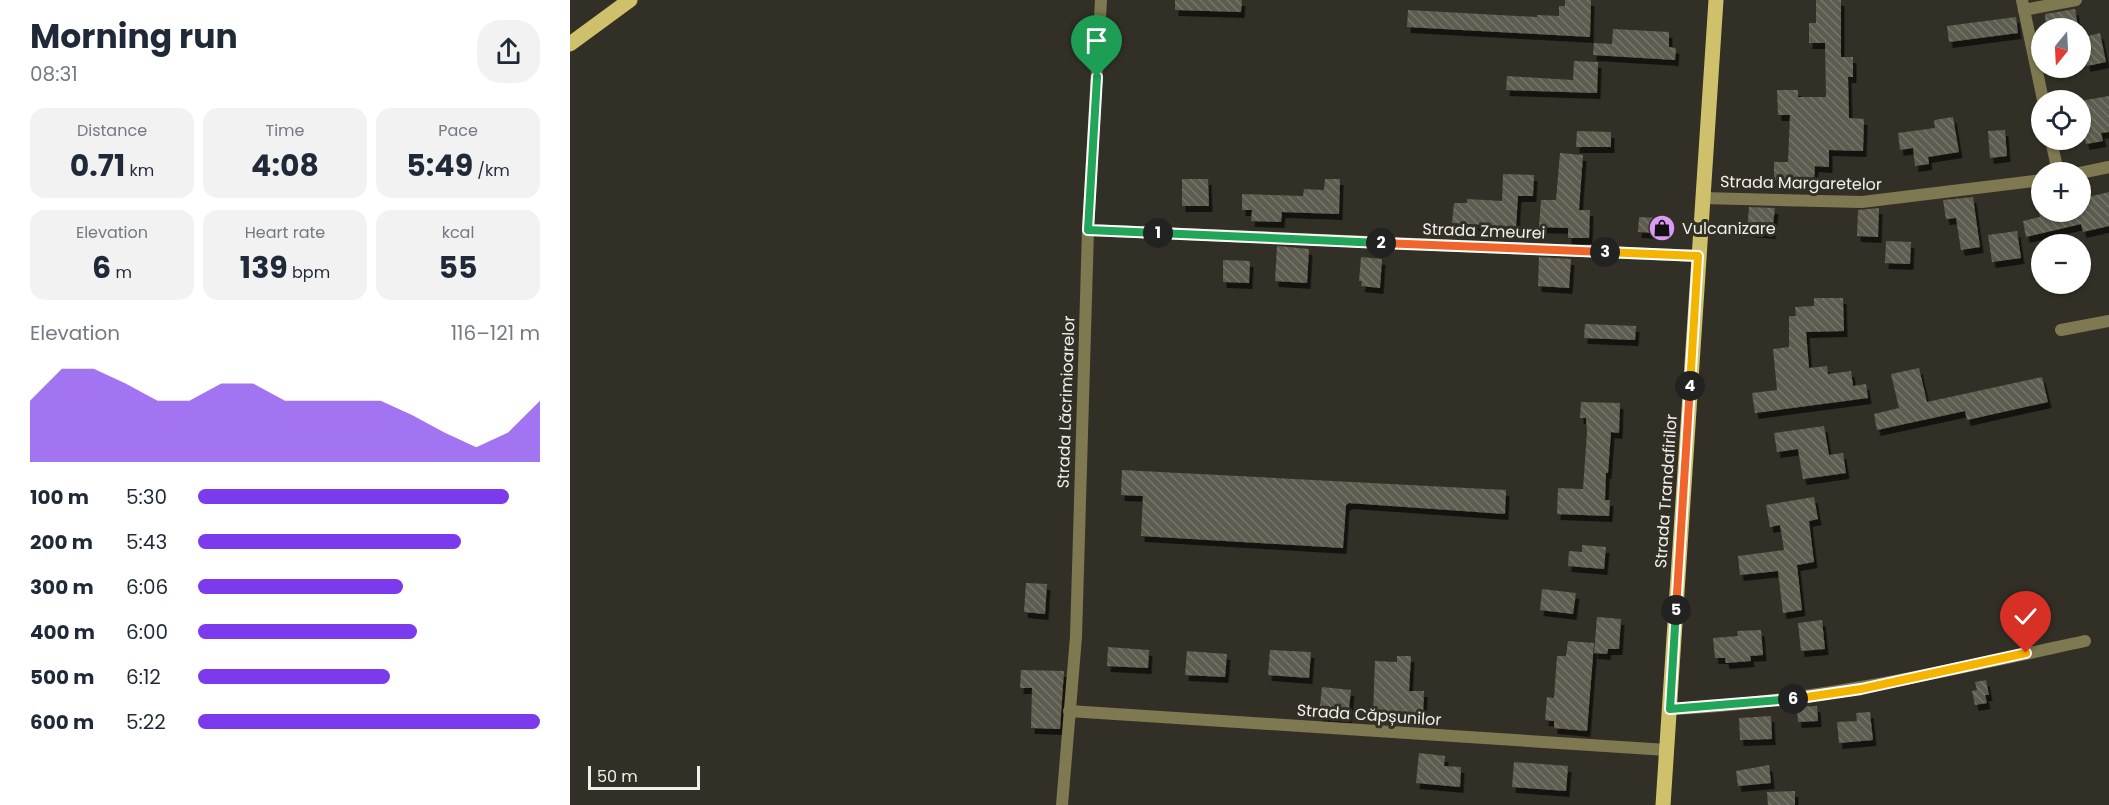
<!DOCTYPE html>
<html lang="en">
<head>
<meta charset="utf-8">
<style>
	body { margin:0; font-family:Poppins,sans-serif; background:#f2f2f3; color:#1f2937; height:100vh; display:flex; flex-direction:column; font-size:22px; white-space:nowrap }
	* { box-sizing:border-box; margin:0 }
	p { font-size:20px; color:#747a83 }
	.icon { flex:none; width:33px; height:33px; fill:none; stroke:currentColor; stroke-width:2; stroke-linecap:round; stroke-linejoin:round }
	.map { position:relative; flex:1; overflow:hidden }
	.details { display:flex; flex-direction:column; background:#fff; width:570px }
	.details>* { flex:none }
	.needle { width:39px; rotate:198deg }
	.fabs { position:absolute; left:1461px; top:18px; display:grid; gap:12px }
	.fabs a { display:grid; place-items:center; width:60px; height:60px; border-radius:50%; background:#fff; box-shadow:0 2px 4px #0004; font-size:30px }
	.scale { position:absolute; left:18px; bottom:15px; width:112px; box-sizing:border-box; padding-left:6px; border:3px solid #f0efe9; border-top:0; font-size:16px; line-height:21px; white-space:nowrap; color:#f0efe9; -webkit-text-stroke:4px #323026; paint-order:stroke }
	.pin { position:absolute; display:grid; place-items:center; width:51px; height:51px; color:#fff; margin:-62px -26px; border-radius:50% 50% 50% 0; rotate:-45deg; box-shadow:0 0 6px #0007 }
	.pin .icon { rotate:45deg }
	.km { position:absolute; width:30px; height:30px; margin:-15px; border-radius:50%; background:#222; color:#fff; font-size:16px; line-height:30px; text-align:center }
	.round { display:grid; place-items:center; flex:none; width:63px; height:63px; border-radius:24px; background:#f2f2f3 }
	.overview { display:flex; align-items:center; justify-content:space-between; height:102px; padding:0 30px }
	h1 { font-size:33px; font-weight:700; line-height:45px }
	.metrics { display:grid; grid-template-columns:repeat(3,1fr); gap:9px; height:102px; padding:6px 30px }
	.metrics div { display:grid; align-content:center; border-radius:15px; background:#f2f2f3; text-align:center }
	.metrics b { font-size:30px; font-weight:700 }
	.metrics small { font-size:16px; font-weight:400 }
	.metrics p { font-size:16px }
	.chart { height:168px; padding:12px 30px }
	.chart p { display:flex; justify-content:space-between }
	.chart svg { width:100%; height:108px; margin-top:6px; fill:#7c3aed; opacity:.7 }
	ul { padding:0 30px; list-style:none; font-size:20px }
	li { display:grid; grid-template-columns:96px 72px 1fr; align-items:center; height:45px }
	li i { height:15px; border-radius:8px; background:#7c3aed }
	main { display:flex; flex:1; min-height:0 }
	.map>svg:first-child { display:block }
</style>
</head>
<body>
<main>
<section class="details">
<div class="overview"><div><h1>Morning run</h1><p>08:31</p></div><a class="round"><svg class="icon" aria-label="share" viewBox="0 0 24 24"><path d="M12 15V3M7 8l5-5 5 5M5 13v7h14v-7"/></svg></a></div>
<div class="metrics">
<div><p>Distance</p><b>0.71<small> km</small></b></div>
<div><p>Time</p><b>4:08</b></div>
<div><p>Pace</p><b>5:49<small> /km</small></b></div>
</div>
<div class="metrics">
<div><p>Elevation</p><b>6<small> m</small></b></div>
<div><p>Heart rate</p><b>139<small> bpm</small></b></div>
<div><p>kcal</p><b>55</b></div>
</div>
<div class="chart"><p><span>Elevation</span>116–121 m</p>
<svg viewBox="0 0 160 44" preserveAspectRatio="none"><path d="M0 44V19L10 6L20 6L30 12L40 19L50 19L60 12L70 12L80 19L90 19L100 19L110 19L120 25L130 32L140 38L150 32L160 19V44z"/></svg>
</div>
<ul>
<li><b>100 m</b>5:30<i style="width:91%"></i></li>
<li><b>200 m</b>5:43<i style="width:77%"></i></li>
<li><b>300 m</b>6:06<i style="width:60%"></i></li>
<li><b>400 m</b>6:00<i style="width:64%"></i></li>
<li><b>500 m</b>6:12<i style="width:56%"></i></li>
<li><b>600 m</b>5:22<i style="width:100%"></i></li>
</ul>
</section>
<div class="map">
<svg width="1539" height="805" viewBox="0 0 1539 805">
	<defs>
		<pattern id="building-back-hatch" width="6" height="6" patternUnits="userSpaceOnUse" patternTransform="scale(1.5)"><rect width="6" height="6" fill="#5d5c50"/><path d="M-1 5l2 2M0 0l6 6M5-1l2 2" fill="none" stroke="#757469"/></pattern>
		<filter id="shadow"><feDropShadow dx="3.5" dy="6" stdDeviation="0" flood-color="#0009"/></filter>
	</defs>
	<rect width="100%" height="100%" fill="#323026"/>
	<g fill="url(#building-back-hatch)" filter="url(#shadow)">
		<path d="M 605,0 L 672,0 L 671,12 L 605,10 Z"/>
		<path d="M 995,0 L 1021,0 L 1020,37 L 837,27 L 838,10 L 967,17 L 967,15 L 989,16 L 989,6 L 995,6 Z"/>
		<path d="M 1246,0 L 1271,0 L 1271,57 L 1283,57 L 1283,77 L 1278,77 L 1279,118 L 1294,119 L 1293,151 L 1259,150 L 1259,167 L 1245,166 L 1244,181 L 1204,180 L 1204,162 L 1218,162 L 1220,115 L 1208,115 L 1207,90 L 1228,90 L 1228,97 L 1256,97 L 1255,43 L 1239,43 L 1239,23 L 1246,23 Z"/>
		<path d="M 1505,9 L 1508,27 L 1476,28 L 1475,14 Z"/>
		<path d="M 1446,17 L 1448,33 L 1379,42 L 1377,26 Z"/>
		<path d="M 1043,29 L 1099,32 L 1099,47 L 1106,48 L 1105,60 L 1023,55 L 1024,43 L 1042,44 Z"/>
		<path d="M 1530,33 L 1536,62 L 1517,66 L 1511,38 Z"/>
		<path d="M 1004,61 L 1028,62 L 1027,93 L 936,90 L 937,76 L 1003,80 Z"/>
		<path d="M 1539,96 L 1539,132 L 1531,133 L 1533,141 L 1516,144 L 1510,120 L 1510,101 Z"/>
		<path d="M 1383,117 L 1389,152 L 1358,157 L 1359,164 L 1345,166 L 1343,148 L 1330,150 L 1328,133 L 1365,128 L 1364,120 Z"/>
		<path d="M 1435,130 L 1437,156 L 1420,158 L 1418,131 Z"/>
		<path d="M 1007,131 L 1041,132 L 1041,147 L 1006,147 Z"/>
		<path d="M 990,153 L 1013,155 L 1009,210 L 1020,210 L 1019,238 L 998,238 L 998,228 L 969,227 L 971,200 L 986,200 Z"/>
		<path d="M 933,174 L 964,175 L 963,196 L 948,196 L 946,227 L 882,223 L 884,203 L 897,203 L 897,199 L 932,201 Z"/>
		<path d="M 612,179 L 638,179 L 639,206 L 612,206 Z"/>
		<path d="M 755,179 L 770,179 L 769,214 L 712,212 L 711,222 L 681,221 L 682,210 L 672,210 L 672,194 L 733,196 L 734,189 L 754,190 Z"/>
		<path d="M 1539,192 L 1539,226 L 1513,232 L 1511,224 L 1456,237 L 1453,221 L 1470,217 L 1469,212 L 1510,212 L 1510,199 Z"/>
		<path d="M 1403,197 L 1410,247 L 1391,250 L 1386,218 L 1376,219 L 1373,200 Z"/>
		<path d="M 1179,207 L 1205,208 L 1202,233 L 1177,231 Z"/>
		<path d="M 1309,208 L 1308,237 L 1287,236 L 1288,210 Z"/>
		<path d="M 1069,217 L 1087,218 L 1086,233 L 1068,232 Z"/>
		<path d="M 1447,231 L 1451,258 L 1422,262 L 1418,235 Z"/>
		<path d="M 1316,241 L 1341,242 L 1340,264 L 1315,263 Z"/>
		<path d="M 707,246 L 739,249 L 737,283 L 705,281 Z"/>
		<path d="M 791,257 L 812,259 L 810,288 L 791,286 L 792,281 L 789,281 Z"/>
		<path d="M 969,257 L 1001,259 L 999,288 L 968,286 Z"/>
		<path d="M 653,260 L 680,261 L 679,283 L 653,282 Z"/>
		<path d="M 1244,298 L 1273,298 L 1274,331 L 1236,332 L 1239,368 L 1257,366 L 1258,374 L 1281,371 L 1283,386 L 1296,384 L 1298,398 L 1185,413 L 1182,393 L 1207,390 L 1203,349 L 1219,347 L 1219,316 L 1226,316 L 1225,307 L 1244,306 Z"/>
		<path d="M 1015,324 L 1066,326 L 1065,340 L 1014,338 Z"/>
		<path d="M 1349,368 L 1357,402 L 1472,377 L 1478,402 L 1397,420 L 1395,411 L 1307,430 L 1304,414 L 1329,408 L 1321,374 Z"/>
		<path d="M 1011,402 L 1050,403 L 1049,433 L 1041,432 L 1038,473 L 1036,473 L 1035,500 L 1040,500 L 1039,516 L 987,514 L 988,488 L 1013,489 L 1017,432 L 1016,418 L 1010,418 Z"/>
		<path d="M 1254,426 L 1259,455 L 1273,453 L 1276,473 L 1233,479 L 1228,449 L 1207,452 L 1204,433 Z"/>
		<path d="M 552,470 L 936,490 L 935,514 L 779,503 L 776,505 L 773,548 L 571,536 L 573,496 L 551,495 Z"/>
		<path d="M 1244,497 L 1248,519 L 1239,521 L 1244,562 L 1227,565 L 1232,610 L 1213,613 L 1208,571 L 1170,575 L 1168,556 L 1214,550 L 1210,525 L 1200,527 L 1196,505 Z"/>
		<path d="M 1012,545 L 1036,547 L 1034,569 L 998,566 L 999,551 L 1012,552 Z"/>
		<path d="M 456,583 L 477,584 L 475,614 L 454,612 Z"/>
		<path d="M 972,589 L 1006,593 L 1003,614 L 970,610 Z"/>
		<path d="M 1027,617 L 1051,619 L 1049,649 L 1038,649 L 1037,654 L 1024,653 Z"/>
		<path d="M 1252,620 L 1255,649 L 1231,651 L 1228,623 Z"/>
		<path d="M 1191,630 L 1193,655 L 1180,656 L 1181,661 L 1156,663 L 1155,658 L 1145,658 L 1143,638 L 1168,636 L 1167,631 Z"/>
		<path d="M 998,641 L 1024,643 L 1017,731 L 984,728 L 984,721 L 975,720 L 977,697 L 984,698 L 987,656 L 996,656 Z"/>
		<path d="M 538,647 L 579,650 L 578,668 L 537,666 Z"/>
		<path d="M 700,650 L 741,652 L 739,678 L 698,675 Z"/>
		<path d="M 617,651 L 657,654 L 655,677 L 615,675 Z"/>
		<path d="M 827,656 L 841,656 L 839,691 L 854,691 L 853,716 L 803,714 L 805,661 L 827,662 Z"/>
		<path d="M 451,670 L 494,671 L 490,729 L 461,728 L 462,688 L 450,688 Z"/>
		<path d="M 1416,680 L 1419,695 L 1415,695 L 1417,703 L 1405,705 L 1402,691 L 1407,690 L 1405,682 Z"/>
		<path d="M 752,687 L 781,690 L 778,718 L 749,716 Z"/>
		<path d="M 1247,706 L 1248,721 L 1228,722 L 1227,707 Z"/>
		<path d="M 1300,712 L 1303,740 L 1269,743 L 1267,722 L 1287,721 L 1286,713 Z"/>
		<path d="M 1201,716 L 1202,739 L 1170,740 L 1169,718 Z"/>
		<path d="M 849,753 L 875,756 L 874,766 L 891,767 L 890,787 L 846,783 Z"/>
		<path d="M 944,762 L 998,766 L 996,791 L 942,787 Z"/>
		<path d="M 1199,765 L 1201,783 L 1168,786 L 1166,771 Z"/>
		<path d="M 1225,791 L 1225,805 L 1198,805 L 1197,792 Z"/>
	</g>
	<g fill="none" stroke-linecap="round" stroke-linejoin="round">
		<g stroke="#7f7951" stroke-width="12">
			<path d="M 1452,0 L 1473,100"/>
			<path d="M 1454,10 L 1506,0"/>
			<path d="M 1481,140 L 1488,172"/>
			<path d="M 1510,173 L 1539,167"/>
			<path d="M 1132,198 L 1292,202 L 1472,180"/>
			<path d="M 518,230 L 1129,256"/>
			<path d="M 1491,330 L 1539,321"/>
			<path d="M 1100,709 C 1241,703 1377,671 1515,641"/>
			<path d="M 499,711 L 1097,750"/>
			<path d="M 492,805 L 506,637 L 518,230 L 531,0"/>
		</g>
		<g stroke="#cfc16b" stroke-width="15">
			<path d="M 0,44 L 60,0"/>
			<path d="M 1093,805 L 1146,0"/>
		</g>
	</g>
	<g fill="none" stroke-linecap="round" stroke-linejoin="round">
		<defs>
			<path id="split-1" d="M 527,77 L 518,230 L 588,233"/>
			<path id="split-2" d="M 588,233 L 811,243"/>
			<path id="split-3" d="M 811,243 L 1035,252"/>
			<path id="split-4" d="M 1035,252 L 1128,256 L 1120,386"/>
			<path id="split-5" d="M 1106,610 L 1120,386"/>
			<path id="split-6" d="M 1106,610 L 1100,709 L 1223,699"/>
			<path id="split-7" d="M 1223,699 L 1291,689 L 1456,653"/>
		</defs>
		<use href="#split-1" stroke="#fff" stroke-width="12"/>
		<use href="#split-2" stroke="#fff" stroke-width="12"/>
		<use href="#split-3" stroke="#fff" stroke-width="12"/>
		<use href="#split-4" stroke="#fff" stroke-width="12"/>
		<use href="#split-5" stroke="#fff" stroke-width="12"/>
		<use href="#split-6" stroke="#fff" stroke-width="12"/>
		<use href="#split-7" stroke="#fff" stroke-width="12"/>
		<use href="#split-1" stroke="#22a559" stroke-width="8"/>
		<use href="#split-2" stroke="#22a559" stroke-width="8"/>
		<use href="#split-3" stroke="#f0652b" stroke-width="8"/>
		<use href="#split-4" stroke="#f5b400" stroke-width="8"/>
		<use href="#split-5" stroke="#f0652b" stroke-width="8"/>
		<use href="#split-6" stroke="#22a559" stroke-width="8"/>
		<use href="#split-7" stroke="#f5b400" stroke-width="8"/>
	</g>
	<defs>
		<symbol id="shop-disc" viewBox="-11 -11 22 22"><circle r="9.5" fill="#da9af6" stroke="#323026"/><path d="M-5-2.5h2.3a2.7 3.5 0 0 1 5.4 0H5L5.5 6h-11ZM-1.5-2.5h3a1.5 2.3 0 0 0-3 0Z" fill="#111"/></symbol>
	</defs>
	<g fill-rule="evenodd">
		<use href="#shop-disc" x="1077" y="213" width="30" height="30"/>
	</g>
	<g text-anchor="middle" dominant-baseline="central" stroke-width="6" stroke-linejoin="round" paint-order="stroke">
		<g font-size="16" fill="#f0efe9" stroke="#323026">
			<text transform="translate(1231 183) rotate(1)">Strada Margaretelor</text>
			<text transform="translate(914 231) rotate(2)">Strada Zmeurei</text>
			<text transform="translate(496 402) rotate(-88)">Strada Lăcrimioarelor</text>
			<text transform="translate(1096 491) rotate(-86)">Strada Trandafirilor</text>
			<text transform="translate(799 715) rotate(4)">Strada Căpșunilor</text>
		</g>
		<g font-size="16" fill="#f0efe9" stroke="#323026" text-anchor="start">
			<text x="1112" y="228">Vulcanizare</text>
		</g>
	</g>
</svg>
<div class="fabs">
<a><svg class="needle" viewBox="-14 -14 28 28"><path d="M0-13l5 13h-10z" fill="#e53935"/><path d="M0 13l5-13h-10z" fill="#747a83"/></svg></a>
<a><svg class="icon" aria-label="locate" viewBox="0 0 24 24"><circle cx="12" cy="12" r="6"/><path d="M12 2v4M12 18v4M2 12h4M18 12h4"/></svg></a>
<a>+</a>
<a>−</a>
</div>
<div class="scale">50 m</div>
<div class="pin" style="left:527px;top:77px;background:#1e9e55"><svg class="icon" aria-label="arrive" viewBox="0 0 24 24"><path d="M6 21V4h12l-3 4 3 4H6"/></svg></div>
<div class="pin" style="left:1456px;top:653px;background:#d93025"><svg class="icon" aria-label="check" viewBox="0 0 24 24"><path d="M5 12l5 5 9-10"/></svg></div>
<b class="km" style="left:588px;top:233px">1</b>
<b class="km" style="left:811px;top:243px">2</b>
<b class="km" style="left:1035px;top:252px">3</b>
<b class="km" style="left:1120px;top:386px">4</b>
<b class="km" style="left:1106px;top:610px">5</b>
<b class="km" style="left:1223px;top:699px">6</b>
</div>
</main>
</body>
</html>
